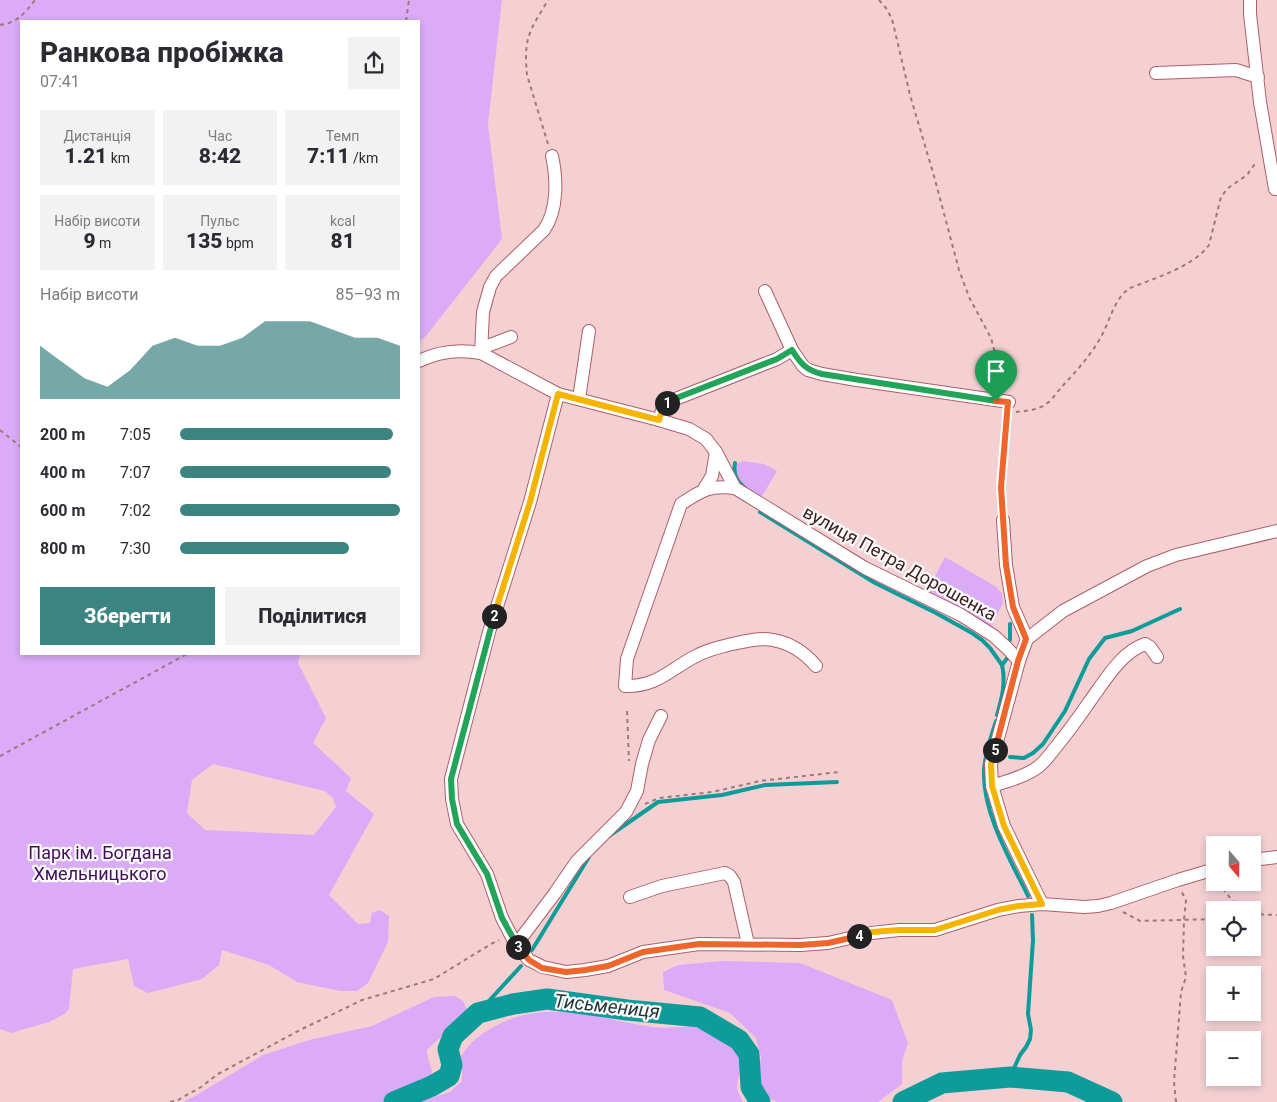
<!DOCTYPE html>
<html lang="uk">
<head>
<meta charset="utf-8">
<style>
	body { margin:0; font-family:Roboto,sans-serif; background:#f2f2f3; color:#2b2b33; height:100vh; display:flex; flex-direction:column; font-size:19px; white-space:nowrap }
	* { box-sizing:border-box; margin:0 }
	p { font-size:16px; color:#7c7c81 }
	.icon { flex:none; width:28px; height:28px; fill:none; stroke:currentColor; stroke-width:2; stroke-linecap:round; stroke-linejoin:round }
	.map { position:relative; flex:1; overflow:hidden }
	.details { position:absolute; left:20px; top:20px; width:400px; height:635px; display:flex; flex-direction:column; background:#fff; border-radius:0px; box-shadow:0 2px 8px #0003 }
	.details>* { flex:none }
	.needle { width:32px; rotate:160deg }
	.tools { position:absolute; left:1206px; top:836px; display:grid; gap:10px }
	.tools a { display:grid; place-items:center; width:55px; height:55px; border-radius:0px; background:#fff; box-shadow:0 2px 8px #0003; font-size:25px }
	.pin { position:absolute; display:grid; place-items:center; width:42px; height:42px; color:#fff; margin:-51px -21px; border-radius:50% 50% 50% 0; rotate:-45deg; box-shadow:0 0 5px #0007 }
	.pin .icon { rotate:45deg }
	.km { position:absolute; width:25px; height:25px; margin:-12px; border-radius:50%; background:#222; color:#fff; font-size:14px; line-height:25px; text-align:center }
	.round { display:grid; place-items:center; flex:none; width:52px; height:52px; border-radius:0px; background:#f2f2f3 }
	.summary { display:flex; align-items:center; justify-content:space-between; height:85px; padding:0 20px }
	h1 { font-size:28px; font-weight:800; line-height:38px }
	.metrics { display:grid; grid-template-columns:repeat(3,1fr); gap:8px; height:85px; padding:5px 20px }
	.metrics div { display:grid; align-content:center; border-radius:0px; background:#f2f2f3; text-align:center }
	.metrics b { font-size:21px; font-weight:800 }
	.metrics small { font-size:14px; font-weight:400 }
	.metrics p { font-size:14px }
	.chart { height:140px; padding:10px 20px }
	.chart p { display:flex; justify-content:space-between }
	.chart svg { width:100%; height:90px; margin-top:5px; fill:#3c8481; opacity:.7 }
	.button { display:flex; gap:10px; margin-top:auto; padding:10px 20px }
	.button a { flex:1; height:58px; border-radius:0px; background:#3c8481; color:#fff; font-size:20px; font-weight:800; line-height:58px; text-align:center }
	.button a+a { background:#f2f2f3; color:#2b2b33 }
	ul { padding:0 20px; list-style:none; font-size:16px }
	li { display:grid; grid-template-columns:80px 60px 1fr; align-items:center; height:38px }
	li i { height:12px; border-radius:6px; background:#3c8481 }
	.map>svg:first-child { display:block }
</style>
</head>
<body>
<div class="map">
<svg width="1277" height="1102" viewBox="0 0 1277 1102">
	<rect width="100%" height="100%" fill="#f4d0d3"/>
	<g fill="#dbabf8" fill-rule="evenodd">
		<path d="M 0,0 L 502,0 L 488,124 L 502,239 L 426,336 L 419,342 L 419,21 L 21,21 L 21,654 L 300,654 L 298,663 L 326,718 L 313,743 L 351,778 L 346,791 L 374,814 L 329,895 L 358,924 L 370,923 L 372,913 L 380,910 L 389,916 L 388,942 L 368,983 L 357,991 L 340,991 L 297,982 L 269,965 L 222,950 L 219,965 L 202,979 L 148,993 L 134,986 L 128,959 L 73,969 L 69,1009 L 63,1015 L 49,1022 L 11,1033 L 0,1029 ZM 213,764 L 325,791 L 333,798 L 336,807 L 314,835 L 205,830 L 187,813 L 192,780 Z"/>
		<path d="M 743,461 L 764,464 L 777,471 L 761,498 C 749,489 731,481 737,464 Z"/>
		<path d="M 945,557 L 995,586 L 1002,593 L 1003,603 L 991,627 L 926,594 Z"/>
		<path d="M 722,961 L 800,963 L 892,1000 L 908,1043 L 902,1061 L 902,1084 L 878,1102 L 777,1102 L 764,1096 L 757,1082 L 761,1057 L 756,1038 L 730,1013 L 664,990 L 663,972 L 678,965 Z"/>
		<path d="M 455,996 L 463,1001 L 467,1010 L 449,1029 L 427,1050 L 428,1058 L 432,1071 L 426,1100 L 450,1092 L 462,1081 L 462,1072 L 460,1058 C 469,1042 483,1032 499,1024 C 550,999 600,1019 652,1027 C 667,1029 683,1026 698,1027 C 707,1028 727,1039 735,1045 C 750,1057 737,1073 737,1088 C 738,1093 741,1098 743,1102 L 183,1102 L 195,1096 L 263,1055 L 309,1040 L 372,1026 L 434,997 Z"/>
	</g>
	<g fill="none" stroke-linecap="round" stroke-linejoin="round">
		<g stroke="#0d9c99" stroke-width="4">
			<path d="M 735,463 C 733,474 736,481 744,487"/>
			<path d="M 760,512 L 875,583 L 936,613 L 972,633 L 982,640 L 990,648 L 1002,665"/>
			<path d="M 1010,640 L 1010,624"/>
			<path d="M 997,715 C 1002,698 1006,682 1002,665 L 1008,657"/>
			<path d="M 996,721 C 991,737 985,753 984,770 C 982,812 1010,859 1028,896"/>
			<path d="M 1010,757 L 1024,758 L 1033,753 L 1043,744 L 1065,711 L 1089,659 L 1105,638 L 1132,631 L 1180,609"/>
			<path d="M 609,836 L 658,802 L 722,795 L 765,785 L 837,782"/>
			<path d="M 532,950 L 589,857"/>
			<path d="M 478,1013 L 521,966"/>
			<path d="M 1010,1077 L 1020,1055 L 1026,1047 L 1030,1039 L 1031,1030 L 1028,1014 L 1033,940 L 1032,915"/>
		</g>
		<g stroke="#0d9c99" stroke-width="21">
			<path d="M 394,1102 L 432,1086 L 449,1076 L 452,1065 L 448,1049 L 453,1036 L 478,1013 L 513,1004 L 547,999 L 627,1010 L 700,1017 L 739,1040 L 749,1054 L 751,1087 L 760,1102"/>
			<path d="M 903,1102 L 942,1083 L 1010,1077 L 1068,1082 L 1112,1102"/>
		</g>
		<defs>
			<g id="minor">
				<path d="M 1250,0 L 1250,14 L 1260,102 L 1275,189"/>
				<path d="M 1156,73 L 1236,70 L 1258,77"/>
				<path d="M 765,291 L 792,350 L 803,366 L 808,370 L 822,374 L 857,380 L 1009,402"/>
				<path d="M 482,348 L 511,337"/>
				<path d="M 481,353 L 483,312 L 490,287 L 496,276 L 544,230 C 558,210 557,179 552,156"/>
				<path d="M 419,361 C 439,351 459,349 481,353 L 558,394 L 659,420 L 689,429 L 706,439 L 716,452 L 735,488 L 865,568 L 961,615 L 994,636 L 1007,648 L 1019,661"/>
				<path d="M 558,394 L 530,502 L 489,632 L 451,779 L 452,799 L 457,824 L 487,874 L 502,918 L 516,945 L 529,960 L 543,967 L 566,972 L 585,970 L 608,966 L 643,952 L 699,944 L 800,945 L 828,943 L 872,933 L 899,930 L 935,930 L 998,910 L 1019,906 L 1042,904 L 1084,907 L 1098,906 L 1111,903 L 1178,880 L 1215,869"/>
				<path d="M 579,399 L 589,331"/>
				<path d="M 659,420 L 663,408 L 673,400 L 777,359 L 792,350"/>
				<path d="M 735,488 C 709,485 702,490 681,504 L 627,659 L 625,686 C 658,687 671,668 698,655 C 707,650 717,648 728,645 C 741,642 759,637 773,640 C 790,643 805,653 816,666"/>
				<path d="M 704,489 L 712,476 L 716,452"/>
				<path d="M 1003,520 L 1006,565 L 1013,607 L 1027,639"/>
				<path d="M 992,786 C 1007,781 1025,777 1038,767 C 1045,762 1050,754 1056,747 C 1068,732 1079,717 1090,701 C 1104,682 1121,652 1145,644 L 1150,647 L 1157,657"/>
				<path d="M 1252,860 L 1277,857"/>
				<path d="M 630,897 L 662,886 L 725,873 L 730,876 L 734,882 L 748,944"/>
				<path d="M 1042,904 L 1004,826 L 992,786 L 991,764 L 1019,661 L 1027,639 L 1063,611 L 1147,566 L 1176,555 L 1277,531"/>
				<path d="M 516,945 L 555,893 L 577,861 L 626,812 L 637,791 L 642,764 L 649,740 L 661,716"/>
			</g>
		</defs>
		<use href="#minor" stroke="#ad5f69" stroke-width="14"/>
		<g stroke="#9b797d" stroke-width="2" stroke-dasharray="4 4" stroke-linecap="butt">
			<path d="M 879,0 L 886,8 L 892,19 L 910,95 L 934,176 L 959,270 L 969,297 L 991,338 L 995,353 L 998,379 L 997,389"/>
			<path d="M 406,21 L 409,0"/>
			<path d="M 0,25 C 17,23 25,13 35,0"/>
			<path d="M 548,144 L 527,75 C 526,64 525,50 528,39 C 531,26 542,11 548,0"/>
			<path d="M 1016,412 C 1026,411 1038,410 1046,404 C 1051,401 1055,395 1059,390 C 1075,372 1092,355 1103,333 C 1111,317 1115,298 1130,288 C 1155,278 1193,267 1209,245 L 1221,197 L 1228,188 L 1247,175 L 1257,161"/>
			<path d="M 0,430 L 21,447"/>
			<path d="M 1002,507 C 1001,476 1004,446 1007,415"/>
			<path d="M 627,711 L 629,761"/>
			<path d="M 0,756 L 187,654"/>
			<path d="M 645,804 L 659,798 L 712,792 L 760,781 L 839,772"/>
			<path d="M 1218,882 C 1226,893 1233,903 1244,910"/>
			<path d="M 1123,912 L 1140,921 L 1215,919"/>
			<path d="M 1252,914 L 1277,915"/>
			<path d="M 170,1102 L 178,1100 L 201,1087 L 218,1074 L 300,1030 L 362,1000 L 434,979 L 491,944 L 499,940"/>
			<path d="M 1176,1102 L 1174,1082 L 1181,992 L 1186,977 L 1183,956 L 1184,920 L 1186,901 L 1182,892"/>
		</g>
		<use href="#minor" stroke="#fff" stroke-width="12"/>
	</g>
	<g fill="none" stroke-linecap="round" stroke-linejoin="round">
		<defs>
			<path id="split-1" d="M 667,403 L 679,397 L 777,359 L 792,350 C 801,364 806,370 822,374 L 996,401"/>
			<path id="split-2" d="M 494,616 L 530,502 L 558,394 L 659,420 L 663,408 L 667,403"/>
			<path id="split-3" d="M 494,616 L 451,779 L 452,799 L 457,824 L 487,874 L 502,918 L 518,947"/>
			<path id="split-4" d="M 518,947 L 529,960 L 542,968 L 566,972 L 585,970 L 608,966 L 643,952 L 699,944 L 800,945 L 828,943 L 859,936"/>
			<path id="split-5" d="M 859,936 L 872,932 L 899,930 L 935,930 L 998,910 L 1018,906 L 1042,904 L 1004,826 L 992,786 L 991,764 L 995,750"/>
			<path id="split-6" d="M 995,750 L 1018,661 L 1026,639 L 1013,607 L 1006,565 L 1001,487 L 1008,402 L 996,401"/>
		</defs>
		<use href="#split-1" stroke="#fff" stroke-width="10"/>
		<use href="#split-2" stroke="#fff" stroke-width="10"/>
		<use href="#split-3" stroke="#fff" stroke-width="10"/>
		<use href="#split-4" stroke="#fff" stroke-width="10"/>
		<use href="#split-5" stroke="#fff" stroke-width="10"/>
		<use href="#split-6" stroke="#fff" stroke-width="10"/>
		<use href="#split-1" stroke="#22a559" stroke-width="6"/>
		<use href="#split-2" stroke="#f5b400" stroke-width="6"/>
		<use href="#split-3" stroke="#22a559" stroke-width="6"/>
		<use href="#split-4" stroke="#f0652b" stroke-width="6"/>
		<use href="#split-5" stroke="#f5b400" stroke-width="6"/>
		<use href="#split-6" stroke="#f0652b" stroke-width="6"/>
	</g>
	<g text-anchor="middle" dominant-baseline="central" stroke-width="4.5" stroke-linejoin="round" paint-order="stroke">
		<g font-size="18" fill="#3c1c21" stroke="#fbfcfb">
			<text transform="translate(900 563) rotate(29)">вулиця Петра Дорошенка</text>
		</g>
		<g font-size="18" fill="#430e5b" stroke="#fbfcfb">
			<text x="100" y="852">Парк ім. Богдана<tspan x="100" dy="21">Хмельницького</tspan></text>
		</g>
		<g font-size="19" font-style="italic" fill="#1c3635" stroke="#fbfcfb">
			<text transform="translate(607 1006) rotate(6)">Тисьмениця</text>
		</g>
	</g>
</svg>
<div class="tools">
<a><svg class="needle" viewBox="-14 -14 28 28"><path d="M0-13l5 13h-10z" fill="#e53935"/><path d="M0 13l5-13h-10z" fill="#7c7c81"/></svg></a>
<a><svg class="icon" aria-label="locate" viewBox="0 0 24 24"><circle cx="12" cy="12" r="6"/><path d="M12 2v4M12 18v4M2 12h4M18 12h4"/></svg></a>
<a>+</a>
<a>−</a>
</div>
<div class="pin" style="left:996px;top:401px;background:#1e9e55"><svg class="icon" aria-label="arrive" viewBox="0 0 24 24"><path d="M6 21V4h12l-3 4 3 4H6"/></svg></div>
<b class="km" style="left:667px;top:403px">1</b>
<b class="km" style="left:494px;top:616px">2</b>
<b class="km" style="left:518px;top:947px">3</b>
<b class="km" style="left:859px;top:936px">4</b>
<b class="km" style="left:995px;top:750px">5</b>
<section class="details">
<div class="summary"><div><h1>Ранкова пробіжка</h1><p>07:41</p></div><a class="round"><svg class="icon" aria-label="share" viewBox="0 0 24 24"><path d="M12 15V3M7 8l5-5 5 5M5 13v7h14v-7"/></svg></a></div>
<div class="metrics">
<div><p>Дистанція</p><b>1.21<small> km</small></b></div>
<div><p>Час</p><b>8:42</b></div>
<div><p>Темп</p><b>7:11<small> /km</small></b></div>
</div>
<div class="metrics">
<div><p>Набір висоти</p><b>9<small> m</small></b></div>
<div><p>Пульс</p><b>135<small> bpm</small></b></div>
<div><p>kcal</p><b>81</b></div>
</div>
<div class="chart"><p><span>Набір висоти</span>85–93 m</p>
<svg viewBox="0 0 160 44" preserveAspectRatio="none"><path d="M0 44V18L10 26L20 34L30 38L40 30L50 18L60 14L70 18L80 18L90 14L100 6L110 6L120 6L130 10L140 14L150 14L160 18V44z"/></svg>
</div>
<ul>
<li><b>200 m</b>7:05<i style="width:97%"></i></li>
<li><b>400 m</b>7:07<i style="width:96%"></i></li>
<li><b>600 m</b>7:02<i style="width:100%"></i></li>
<li><b>800 m</b>7:30<i style="width:77%"></i></li>
</ul>
<div class="button"><a>Зберегти</a><a>Поділитися</a></div>
</section>
</div>
</body>
</html>
